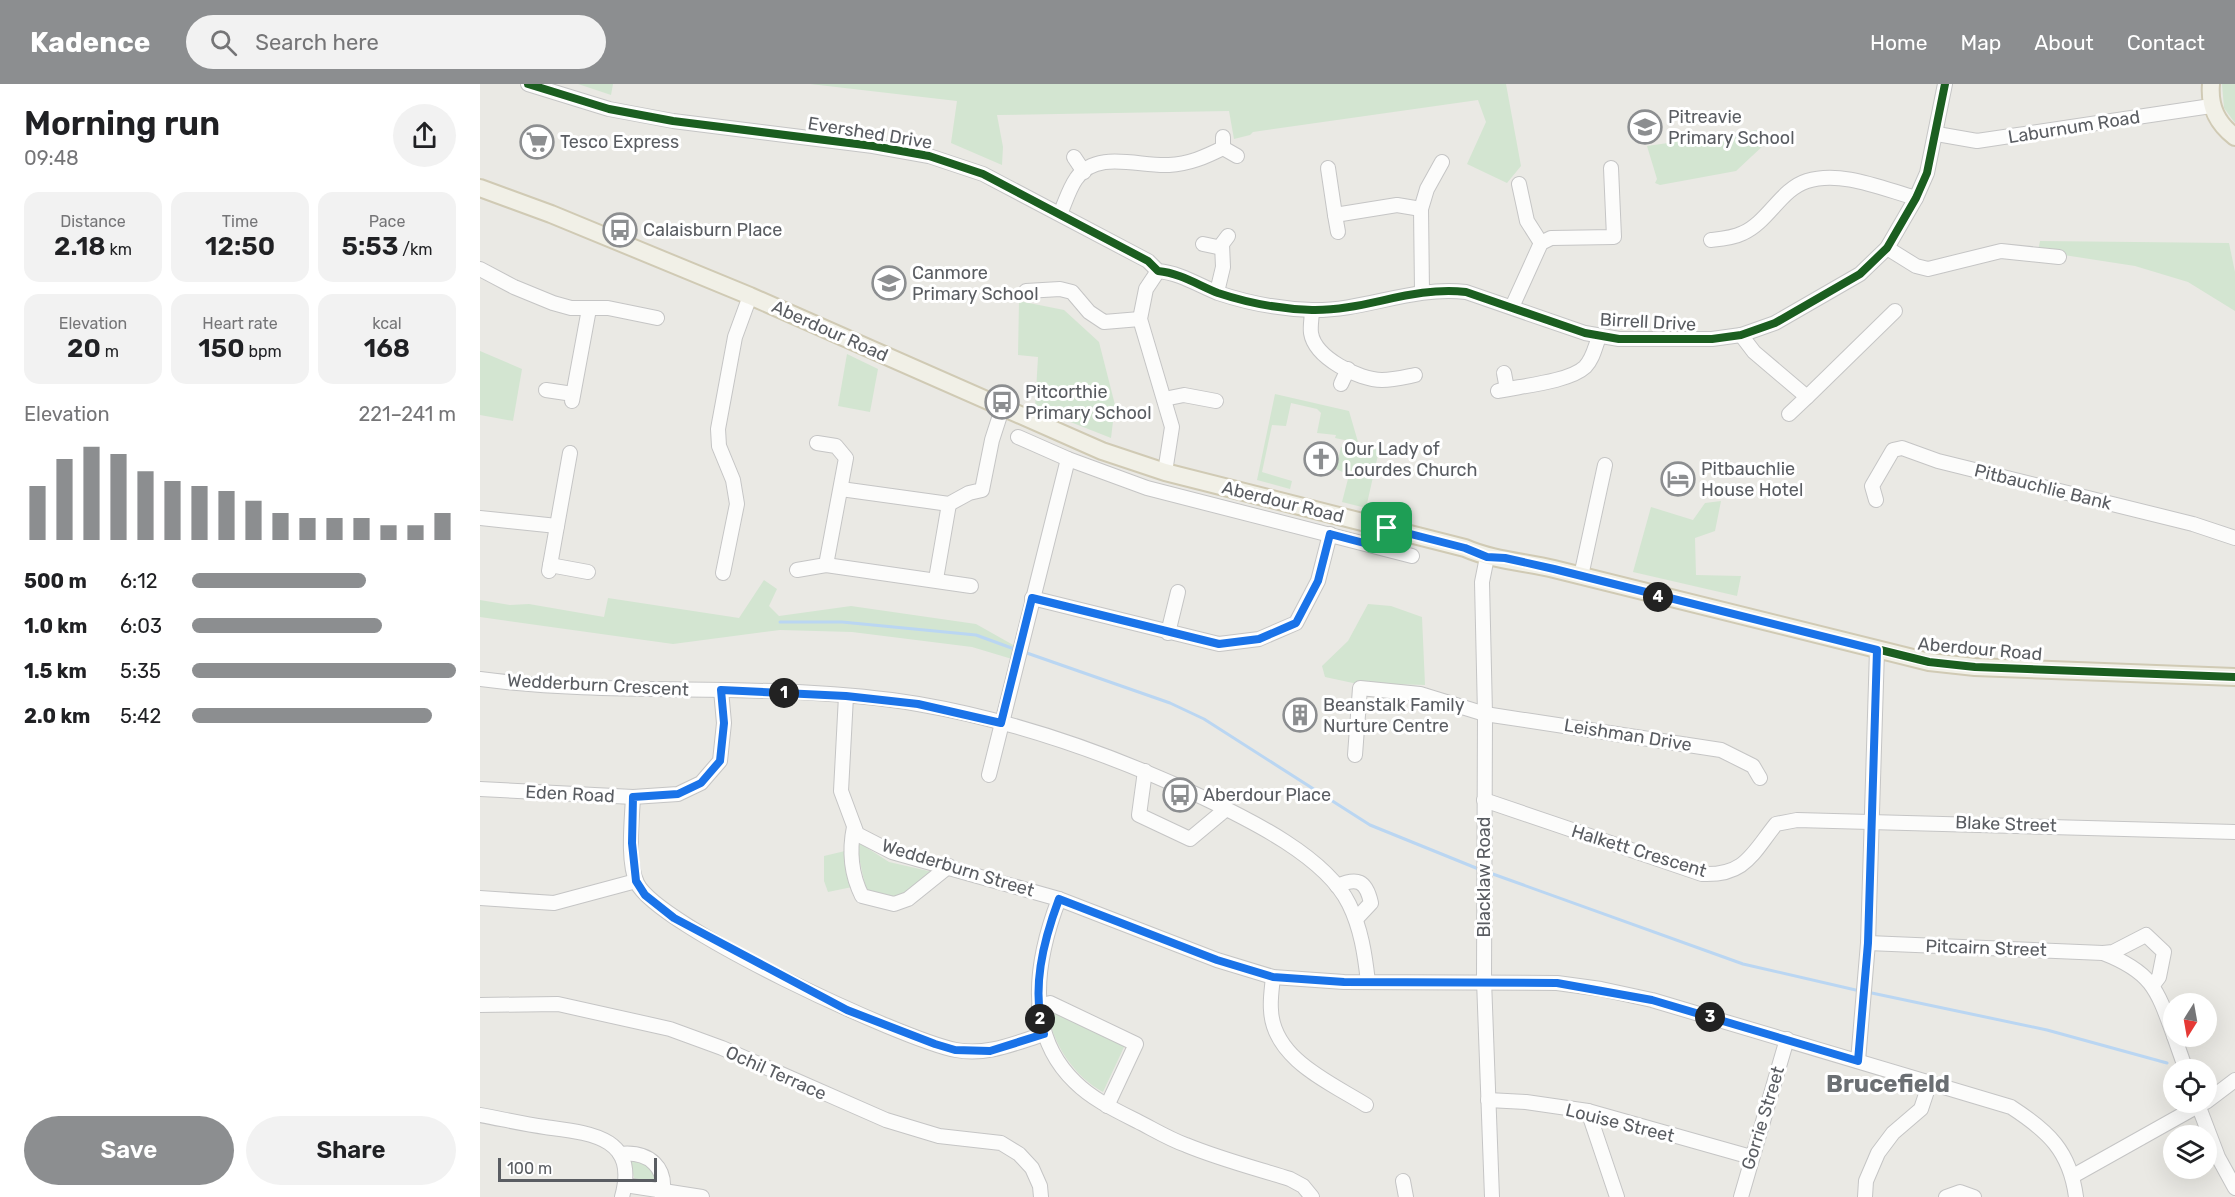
<!DOCTYPE html>
<html lang="en">
<head>
<meta charset="utf-8">
<style>
	body { margin:0; font-family:Rubik,sans-serif; background:#f2f2f2; color:#202124; height:100vh; display:flex; flex-direction:column; font-size:22px; white-space:nowrap }
	* { box-sizing:border-box; margin:0 }
	p { font-size:20px; color:#757577 }
	.icon { flex:none; width:33px; height:33px; fill:none; stroke:currentColor; stroke-width:2; stroke-linecap:round; stroke-linejoin:round }
	.map { position:relative; flex:1; overflow:hidden }
	.details { display:flex; flex-direction:column; background:#fff; width:480px }
	.details>* { flex:none }
	.needle { width:39px; rotate:191deg }
	.fabs { position:absolute; left:1683px; top:909px; display:grid; gap:12px }
	.fabs a { display:grid; place-items:center; width:54px; height:54px; border-radius:50%; background:#fff; box-shadow:0 6px 24px #0002; font-size:30px }
	.scale { position:absolute; left:18px; bottom:15px; width:159px; box-sizing:border-box; padding-left:6px; border:3px solid #5a5d62; border-top:0; font-size:16px; line-height:21px; white-space:nowrap; color:#5a5d62; -webkit-text-stroke:4px #fff; paint-order:stroke }
	.pin { position:absolute; display:grid; place-items:center; width:51px; height:51px; color:#fff; margin:-26px; border-radius:12px; box-shadow:0 3px 9px #0006 }
	.km { position:absolute; width:30px; height:30px; margin:-15px; border-radius:50%; background:#222; color:#fff; font-size:16px; line-height:30px; text-align:center }
	.round { display:grid; place-items:center; flex:none; width:63px; height:63px; border-radius:32px; background:#f2f2f2 }
	.summary { display:flex; align-items:center; justify-content:space-between; height:102px; padding:0 24px }
	h1 { font-size:33px; font-weight:600; line-height:45px }
	.figures { display:grid; grid-template-columns:repeat(3,1fr); gap:9px; height:102px; padding:6px 24px }
	.figures div { display:grid; align-content:center; border-radius:15px; background:#f2f2f2; text-align:center }
	.figures b { font-size:26px; font-weight:600 }
	.figures small { font-size:16px; font-weight:400 }
	.figures p { font-size:16px }
	.chart { height:168px; padding:12px 24px }
	.chart p { display:flex; justify-content:space-between }
	.chart svg { width:100%; height:108px; margin-top:6px; stroke:#8c8e90; stroke-width:6 }
	.cta { display:flex; gap:12px; margin-top:auto; padding:12px 24px }
	.cta a { flex:1; height:69px; border-radius:36px; background:#8c8e90; color:#fff; font-size:24px; font-weight:600; line-height:69px; text-align:center }
	.cta a+a { background:#f2f2f2; color:#202124 }
	ul { padding:0 24px; list-style:none; font-size:20px }
	li { display:grid; grid-template-columns:96px 72px 1fr; align-items:center; height:45px }
	li i { height:15px; border-radius:8px; background:#8c8e90 }
	header { display:flex; align-items:center; gap:36px; box-sizing:border-box; height:84px; padding:0 30px; background:#8c8e90; color:#fff }
	header strong { font-size:28px }
	nav { display:flex; gap:33px; margin-inline-start:auto; font-size:21px }
	.search { width:420px; height:54px; background:#f2f2f2; display:flex; align-items:center; gap:15px; box-sizing:border-box; padding:0 21px; border-radius:33px; color:#757577; font-size:22px }
	main { display:flex; flex:1; min-height:0 }
	.map>svg:first-child { display:block }
</style>
</head>
<body>
<header>
<strong>Kadence</strong>
<div class="search"><svg class="icon" aria-label="search" viewBox="0 0 24 24"><circle cx="10" cy="10" r="6"/><path d="M15 15l6 6"/></svg>Search here</div>
<nav><a>Home</a><a>Map</a><a>About</a><a>Contact</a></nav>
</header>
<main>
<section class="details">
<div class="summary"><div><h1>Morning run</h1><p>09:48</p></div><a class="round"><svg class="icon" aria-label="share" viewBox="0 0 24 24"><path d="M12 15V3M7 8l5-5 5 5M5 13v7h14v-7"/></svg></a></div>
<div class="figures">
<div><p>Distance</p><b>2.18<small> km</small></b></div>
<div><p>Time</p><b>12:50</b></div>
<div><p>Pace</p><b>5:53<small> /km</small></b></div>
</div>
<div class="figures">
<div><p>Elevation</p><b>20<small> m</small></b></div>
<div><p>Heart rate</p><b>150<small> bpm</small></b></div>
<div><p>kcal</p><b>168</b></div>
</div>
<div class="chart"><p><span>Elevation</span>221–241 m</p>
<svg viewBox="0 0 160 44" preserveAspectRatio="none"><path d="M5 44V22M15 44V11M25 44V6M35 44V9M45 44V16M55 44V20M65 44V22M75 44V24M85 44V28M95 44V33M105 44V35M115 44V35M125 44V35M135 44V38M145 44V38M155 44V33"/></svg>
</div>
<ul>
<li><b>500 m</b>6:12<i style="width:66%"></i></li>
<li><b>1.0 km</b>6:03<i style="width:72%"></i></li>
<li><b>1.5 km</b>5:35<i style="width:100%"></i></li>
<li><b>2.0 km</b>5:42<i style="width:91%"></i></li>
</ul>
<div class="cta"><a>Save</a><a>Share</a></div>
</section>
<div class="map">
<svg width="1755" height="1113" viewBox="0 0 1755 1113">
	<rect width="100%" height="100%" fill="#eae9e4"/>
	<g fill="#d3e5d1">
		<path d="M 98,0 L 133,0 L 131,11 Z"/>
		<path d="M 330,0 L 1026,0 L 1041,82 L 1027,99 L 987,80 L 1006,38 L 998,16 L 773,48 L 770,51 L 754,55 L 749,27 L 517,31 L 523,63 L 522,81 L 471,59 L 477,17 Z"/>
		<path d="M 1742,0 L 1755,0 L 1755,39 L 1744,24 Z"/>
		<path d="M 1279,46 L 1287,58 L 1256,87 L 1180,101 L 1175,99 L 1177,95 L 1167,62 Z"/>
		<path d="M 1560,157 L 1749,159 L 1755,188 L 1755,227 L 1708,198 L 1655,182 L 1558,167 Z"/>
		<path d="M 539,217 L 584,226 L 619,258 L 635,321 L 631,354 L 555,324 L 558,273 L 538,271 Z"/>
		<path d="M 0,267 L 42,285 L 33,337 L 0,331 Z"/>
		<path d="M 367,270 L 398,285 L 390,328 L 358,322 Z"/>
		<path d="M 795,310 L 869,327 L 878,358 L 900,362 L 886,424 L 862,418 L 869,391 L 856,385 L 861,363 L 868,365 L 869,357 L 855,354 L 856,351 L 837,349 L 841,329 L 837,325 L 811,319 L 806,342 L 792,341 L 782,388 L 812,397 L 810,405 L 777,396 Z"/>
		<path d="M 1241,417 L 1235,447 L 1215,454 L 1216,491 L 1261,492 L 1257,512 L 1153,488 L 1171,423 L 1213,436 L 1225,419 Z"/>
		<path d="M 284,496 L 297,505 L 289,522 L 299,532 L 371,522 L 496,540 L 535,562 L 532,575 L 492,563 L 372,548 L 300,546 L 193,560 L 0,533 L 0,516 L 30,521 L 49,520 L 124,533 L 128,514 L 259,534 Z"/>
		<path d="M 888,520 L 911,522 L 942,533 L 945,601 L 873,599 L 845,593 L 842,582 L 868,557 Z"/>
		<path d="M 378,758 L 409,778 L 453,788 L 420,815 L 390,809 L 386,806 L 376,759 Z"/>
		<path d="M 365,767 L 372,803 L 348,808 L 344,797 L 344,772 Z"/>
		<path d="M 573,925 L 645,961 L 623,1008 C 595,993 575,963 568,932 Z"/>
		<path d="M 149,1073 L 170,1083 L 180,1101 L 155,1097 Z"/>
	</g>
	<g fill="none" stroke-linecap="round" stroke-linejoin="round">
		<g stroke="#bad6f2" stroke-width="3">
			<path d="M 300,538 L 362,538 L 496,551 L 537,566"/>
			<path d="M 544,568 L 690,619 L 724,635 L 890,741 L 1001,786"/>
			<path d="M 1010,789 L 1263,880 L 1380,907"/>
			<path d="M 1387,908 L 1567,946 L 1687,979"/>
		</g>
		<defs>
			<g id="minor">
				<path d="M 48,0 L 129,25 L 193,37 L 393,62 L 449,72 L 503,90 L 668,177 L 678,187 C 700,189 718,201 738,209 C 768,219 800,225 832,226 C 886,227 930,202 986,208 L 1105,249 L 1139,255 L 1232,255 L 1261,251 L 1295,239 L 1380,190 L 1407,164 L 1436,114 L 1447,89 L 1465,0"/>
				<path d="M 1457,50 L 1497,57 L 1731,22"/>
				<path d="M 743,64 L 757,72"/>
				<path d="M 594,73 L 604,88"/>
				<path d="M 848,84 L 855,131 L 917,121 L 941,125"/>
				<path d="M 1039,100 L 1047,137 L 1061,159"/>
				<path d="M 580,130 C 585,119 589,105 596,95 C 616,65 660,83 689,81 C 709,80 725,73 743,64 L 743,53"/>
				<path d="M 855,131 L 858,148"/>
				<path d="M 1231,156 C 1241,155 1253,154 1263,149 C 1288,138 1301,105 1327,97 C 1361,86 1403,105 1436,114"/>
				<path d="M 723,160 L 742,164"/>
				<path d="M 1407,164 L 1436,182 L 1448,185 L 1521,167 L 1579,173"/>
				<path d="M 0,185 L 34,203 L 73,219 L 91,224 L 128,224 L 177,234"/>
				<path d="M 678,187 L 666,205 L 660,235 L 692,343 L 685,388"/>
				<path d="M 546,207 L 580,205 L 592,208 L 609,228 L 624,238 L 660,235"/>
				<path d="M 942,207 L 941,125 L 947,105 L 962,78"/>
				<path d="M 737,208 L 743,183 L 742,160 L 748,152"/>
				<path d="M 1032,223 L 1061,159 L 1071,154 L 1134,153 L 1131,84"/>
				<path d="M 832,226 C 832,233 830,242 831,249 C 835,274 879,296 902,296 C 913,296 925,293 935,291"/>
				<path d="M 1261,251 L 1274,268 L 1327,313 L 1415,227"/>
				<path d="M 1024,289 L 1027,305"/>
				<path d="M 861,300 L 868,285"/>
				<path d="M 66,306 L 93,310"/>
				<path d="M 1018,307 C 1040,302 1089,298 1105,283 C 1113,275 1115,263 1119,253"/>
				<path d="M 684,315 L 704,311 L 736,317"/>
				<path d="M 92,317 L 109,225"/>
				<path d="M 1309,330 L 1327,313"/>
				<path d="M 538,353 L 588,375 L 667,404 L 932,472"/>
				<path d="M 361,405 L 469,420 L 489,409 L 502,406 L 512,356 L 522,325"/>
				<path d="M 1396,416 L 1392,402 L 1413,366 L 1422,364 L 1458,377 L 1713,440 L 1755,454"/>
				<path d="M 0,434 L 77,442"/>
				<path d="M 1007,473 L 1002,498 L 1005,630 L 1004,896 L 1012,1113"/>
				<path d="M 70,481 L 108,488"/>
				<path d="M 346,481 L 491,502"/>
				<path d="M 317,486 L 346,481 L 366,374 L 356,362 L 337,359"/>
				<path d="M 69,487 L 90,369"/>
				<path d="M 243,489 L 257,420 L 253,396 L 239,362 L 238,345 L 255,253 L 270,212"/>
				<path d="M 1101,492 L 1125,381"/>
				<path d="M 456,495 L 469,420"/>
				<path d="M 552,514 L 739,560 L 779,555 L 816,539 L 838,497 L 850,450"/>
				<path d="M 688,549 L 698,508"/>
				<path d="M 0,595 C 145,614 293,596 438,620 C 537,637 633,671 724,714 C 770,736 846,773 869,820 C 881,844 885,871 888,898"/>
				<path d="M 366,612 L 361,707 L 377,750 L 412,768 L 579,815 L 737,876 L 793,893 L 864,898 L 1077,899 L 1121,905 L 1172,916 L 1531,1023 C 1568,1047 1590,1067 1596,1113"/>
				<path d="M 875,671 L 880,604 L 940,610 L 1005,630 L 1241,666 L 1273,682 L 1280,694"/>
				<path d="M 665,687 L 659,731 L 710,755 L 746,725"/>
				<path d="M 509,691 L 588,375"/>
				<path d="M 0,705 L 153,713 L 198,710 L 221,699 L 240,677 L 244,639 L 241,606"/>
				<path d="M 153,713 C 152,736 147,778 157,799 C 177,842 423,956 476,966 C 507,972 535,959 564,950"/>
				<path d="M 1004,716 L 1222,790 C 1265,792 1272,770 1296,740 L 1317,736 L 1755,748"/>
				<path d="M 374,743 C 369,767 371,790 382,812 L 414,820 L 428,815 L 469,782"/>
				<path d="M 857,802 C 877,793 886,796 891,819 L 876,835"/>
				<path d="M 0,814 L 74,819 L 156,797"/>
				<path d="M 579,815 C 556,875 543,948 595,998 C 612,1015 635,1026 657,1037 C 673,1045 689,1055 706,1061 C 740,1075 775,1084 810,1095 L 823,1102 L 832,1113"/>
				<path d="M 1388,859 L 1623,869 C 1672,888 1677,905 1694,952"/>
				<path d="M 1623,869 L 1633,868 L 1666,851 L 1684,868 L 1679,893 L 1673,901"/>
				<path d="M 793,893 C 792,904 790,915 791,926 C 793,975 851,999 886,1021"/>
				<path d="M 0,921 L 78,920 L 190,945 L 242,964 L 406,1036 L 459,1052 L 521,1059 L 539,1070 L 552,1084 L 560,1102 L 561,1113"/>
				<path d="M 559,923 L 570,919 L 656,960 L 627,1022"/>
				<path d="M 1694,952 L 1706,986"/>
				<path d="M 1378,977 L 1388,859 L 1397,566"/>
				<path d="M 1008,1016 L 1046,1018 L 1108,1027 L 1271,1073"/>
				<path d="M 1717,1018 L 1738,1073 L 1755,1104"/>
				<path d="M 1726,1018 L 1755,996"/>
				<path d="M 1108,1027 L 1137,1113"/>
				<path d="M 0,1031 C 22,1035 43,1040 65,1043 C 109,1049 159,1052 142,1113"/>
				<path d="M 140,1070 C 169,1067 188,1083 182,1113"/>
				<path d="M 1593,1092 L 1725,1018"/>
				<path d="M 923,1097 L 926,1113"/>
				<path d="M 145,1101 L 222,1113"/>
				<path d="M 1261,1113 L 1307,955"/>
				<path d="M 1385,1113 L 1386,1097 L 1398,1069 L 1413,1049 L 1441,1025 L 1450,998"/>
				<path d="M 1466,1113 L 1480,1108 L 1494,1113"/>
			</g>
			<g id="major">
				<path d="M 1731,0 C 1729,23 1737,39 1755,53"/>
				<path d="M 0,104 L 71,130 L 270,212 L 622,367 L 685,388 L 985,464 C 1012,476 1044,478 1074,485 L 1449,578 L 1495,583 L 1755,593"/>
			</g>
		</defs>
		<use href="#minor" stroke="#c5c5c5" stroke-width="16"/>
		<use href="#major" stroke="#d0cab4" stroke-width="20"/>
		<use href="#minor" stroke="#fcfcfb" stroke-width="14"/>
		<use href="#major" stroke="#f1f0e7" stroke-width="16"/>
		<defs>
			<g id="cycleway">
				<path d="M 48,0 L 129,25 L 193,37 L 393,62 L 449,72 L 503,90 L 668,177 L 678,187 C 700,189 718,201 738,209 C 768,219 800,225 832,226 C 886,227 930,202 986,208 L 1105,249 L 1139,255 L 1232,255 L 1261,251 L 1295,239 L 1380,190 L 1407,164 L 1436,114 L 1447,89 L 1465,0"/>
				<path d="M 1074,485 L 1449,578 L 1495,583 L 1755,593"/>
			</g>
		</defs>
		<use href="#cycleway" stroke="#fff" stroke-width="11"/>
		<use href="#cycleway" stroke="#1b5e20" stroke-width="8"/>
	</g>
	<g fill="none" stroke-linecap="round" stroke-linejoin="round">
		<defs>
			<path id="route" d="M 907,444 L 985,464 L 1007,473 L 1025,474 L 1074,485 L 1397,566 L 1388,859 L 1378,977 L 1172,916 L 1077,899 L 864,898 L 793,893 L 737,876 L 579,815 C 563,858 551,905 564,950 L 510,967 L 475,966 L 455,960 L 367,926 L 194,834 L 165,811 L 156,797 L 152,759 L 153,713 L 198,710 L 221,699 L 240,677 L 244,639 L 241,606 L 366,612 L 438,620 L 521,639 L 552,514 L 739,560 L 779,555 L 816,539 L 838,497 L 850,450 L 903,464 Z"/>
		</defs>
		<use href="#route" stroke="#fff" stroke-width="12"/>
		<use href="#route" stroke="#1a73e8" stroke-width="8"/>
	</g>
	<defs>
		<symbol id="school-ring" viewBox="-11 -11 22 22"><circle r="9.5" fill="#fff" stroke="#8c8e90" stroke-width="1.5"/><path d="M0-5L7-2L0 1L-7-2ZM-4 1L0 2.5L4 1V4Q0 6-4 4Z" fill="#8c8e90"/></symbol>
		<symbol id="supermarket-ring" viewBox="-11 -11 22 22"><circle r="9.5" fill="#fff" stroke="#8c8e90" stroke-width="1.5"/><path d="M-6-5.5h2.5l.6 2H6L4.5 2H-2.5L-4.4-4H-6ZM-1.5 3.2a1.3 1.3 0 1 0 .1 0ZM3 3.2a1.3 1.3 0 1 0 .1 0Z" fill="#8c8e90"/></symbol>
		<symbol id="bus-ring" viewBox="-11 -11 22 22"><circle r="9.5" fill="#fff" stroke="#8c8e90" stroke-width="1.5"/><path d="M-5-6H5V4H4V6H2V4H-2V6H-4V4H-5ZM-3.5-4V0h7V-4ZM-3.5 1.2v1.5H-2V1.2ZM2 1.2v1.5H3.5V1.2Z" fill="#8c8e90"/></symbol>
		<symbol id="church-ring" viewBox="-11 -11 22 22"><circle r="9.5" fill="#fff" stroke="#8c8e90" stroke-width="1.5"/><path d="M-1.2-6h2.4v3.5h3.3v2.4h-3.3V6h-2.4V-.1h-3.3v-2.4h3.3Z" fill="#8c8e90"/></symbol>
		<symbol id="hotel-ring" viewBox="-11 -11 22 22"><circle r="9.5" fill="#fff" stroke="#8c8e90" stroke-width="1.5"/><path d="M-6-4.5h1.5V1H6V5H4.5V3h-9V5H-6ZM-4 0a1.8 1.8 0 1 1 3.6 0ZM.5 0V-2.5h3Q6-2.5 6 0Z" fill="#8c8e90"/></symbol>
		<symbol id="building-ring" viewBox="-11 -11 22 22"><circle r="9.5" fill="#fff" stroke="#8c8e90" stroke-width="1.5"/><path d="M-4-6H4V6H1V3H-1V6H-4ZM-2.5-4.3h1.7v1.8h-1.7ZM.8-4.3h1.7v1.8H.8ZM-2.5-1h1.7V.8h-1.7ZM.8-1h1.7V.8H.8Z" fill="#8c8e90"/></symbol>
	</defs>
	<g fill-rule="evenodd">
		<use href="#school-ring" x="1146" y="24" width="38" height="38"/>
		<use href="#supermarket-ring" x="38" y="39" width="38" height="38"/>
		<use href="#bus-ring" x="121" y="127" width="38" height="38"/>
		<use href="#school-ring" x="390" y="180" width="38" height="38"/>
		<use href="#bus-ring" x="503" y="299" width="38" height="38"/>
		<use href="#church-ring" x="822" y="356" width="38" height="38"/>
		<use href="#hotel-ring" x="1179" y="376" width="38" height="38"/>
		<use href="#building-ring" x="801" y="612" width="38" height="38"/>
		<use href="#bus-ring" x="681" y="692" width="38" height="38"/>
	</g>
	<g text-anchor="middle" dominant-baseline="central" stroke-width="6" stroke-linejoin="round" paint-order="stroke">
		<g font-size="18" fill="#5a5d62" stroke="#fff" text-anchor="start">
			<text x="1188" y="33">Pitreavie<tspan x="1188" dy="21">Primary School</tspan></text>
			<text x="80" y="58">Tesco Express</text>
			<text x="163" y="146">Calaisburn Place</text>
			<text x="432" y="189">Canmore<tspan x="432" dy="21">Primary School</tspan></text>
			<text x="545" y="308">Pitcorthie<tspan x="545" dy="21">Primary School</tspan></text>
			<text x="864" y="365">Our Lady of<tspan x="864" dy="21">Lourdes Church</tspan></text>
			<text x="1221" y="385">Pitbauchlie<tspan x="1221" dy="21">House Hotel</tspan></text>
			<text x="843" y="621">Beanstalk Family<tspan x="843" dy="21">Nurture Centre</tspan></text>
			<text x="723" y="711">Aberdour Place</text>
		</g>
		<g font-size="18" fill="#5a5d62" stroke="#fff">
			<text transform="translate(1594 43) rotate(-9)">Laburnum Road</text>
			<text transform="translate(390 49) rotate(9)">Evershed Drive</text>
			<text transform="translate(1168 238) rotate(3)">Birrell Drive</text>
			<text transform="translate(350 247) rotate(24)">Aberdour Road</text>
			<text transform="translate(1563 403) rotate(14)">Pitbauchlie Bank</text>
			<text transform="translate(803 418) rotate(14)">Aberdour Road</text>
			<text transform="translate(1500 565) rotate(5)">Aberdour Road</text>
			<text transform="translate(118 601) rotate(3)">Wedderburn Crescent</text>
			<text transform="translate(1148 651) rotate(9)">Leishman Drive</text>
			<text transform="translate(90 710) rotate(3)">Eden Road</text>
			<text transform="translate(1526 740) rotate(2)">Blake Street</text>
			<text transform="translate(1159 767) rotate(17)">Halkett Crescent</text>
			<text transform="translate(478 784) rotate(17)">Wedderburn Street</text>
			<text transform="translate(1004 793) rotate(-90)">Blacklaw Road</text>
			<text transform="translate(1506 864) rotate(2)">Pitcairn Street</text>
			<text transform="translate(296 989) rotate(24)">Ochil Terrace</text>
			<text transform="translate(1283 1034) rotate(-73)">Gorrie Street</text>
			<text transform="translate(1140 1039) rotate(14)">Louise Street</text>
		</g>
		<g font-size="24" font-weight="bold" fill="#6b6f73" stroke="#fff">
			<text x="1408" y="1000">Brucefield</text>
		</g>
	</g>
</svg>
<div class="fabs">
<a><svg class="needle" viewBox="-14 -14 28 28"><path d="M0-13l5 13h-10z" fill="#e53935"/><path d="M0 13l5-13h-10z" fill="#757577"/></svg></a>
<a><svg class="icon" aria-label="locate" viewBox="0 0 24 24"><circle cx="12" cy="12" r="6"/><path d="M12 2v4M12 18v4M2 12h4M18 12h4"/></svg></a>
<a><svg class="icon" aria-label="layers" viewBox="0 0 24 24"><path d="M12 4l9 5-9 5-9-5zM3 14l9 5 9-5"/></svg></a>
</div>
<div class="scale">100 m</div>
<div class="pin" style="left:907px;top:444px;background:#1e9e55"><svg class="icon" aria-label="arrive" viewBox="0 0 24 24"><path d="M6 21V4h12l-3 4 3 4H6"/></svg></div>
<b class="km" style="left:304px;top:609px">1</b>
<b class="km" style="left:560px;top:935px">2</b>
<b class="km" style="left:1230px;top:933px">3</b>
<b class="km" style="left:1178px;top:513px">4</b>
</div>
</main>
</body>
</html>
